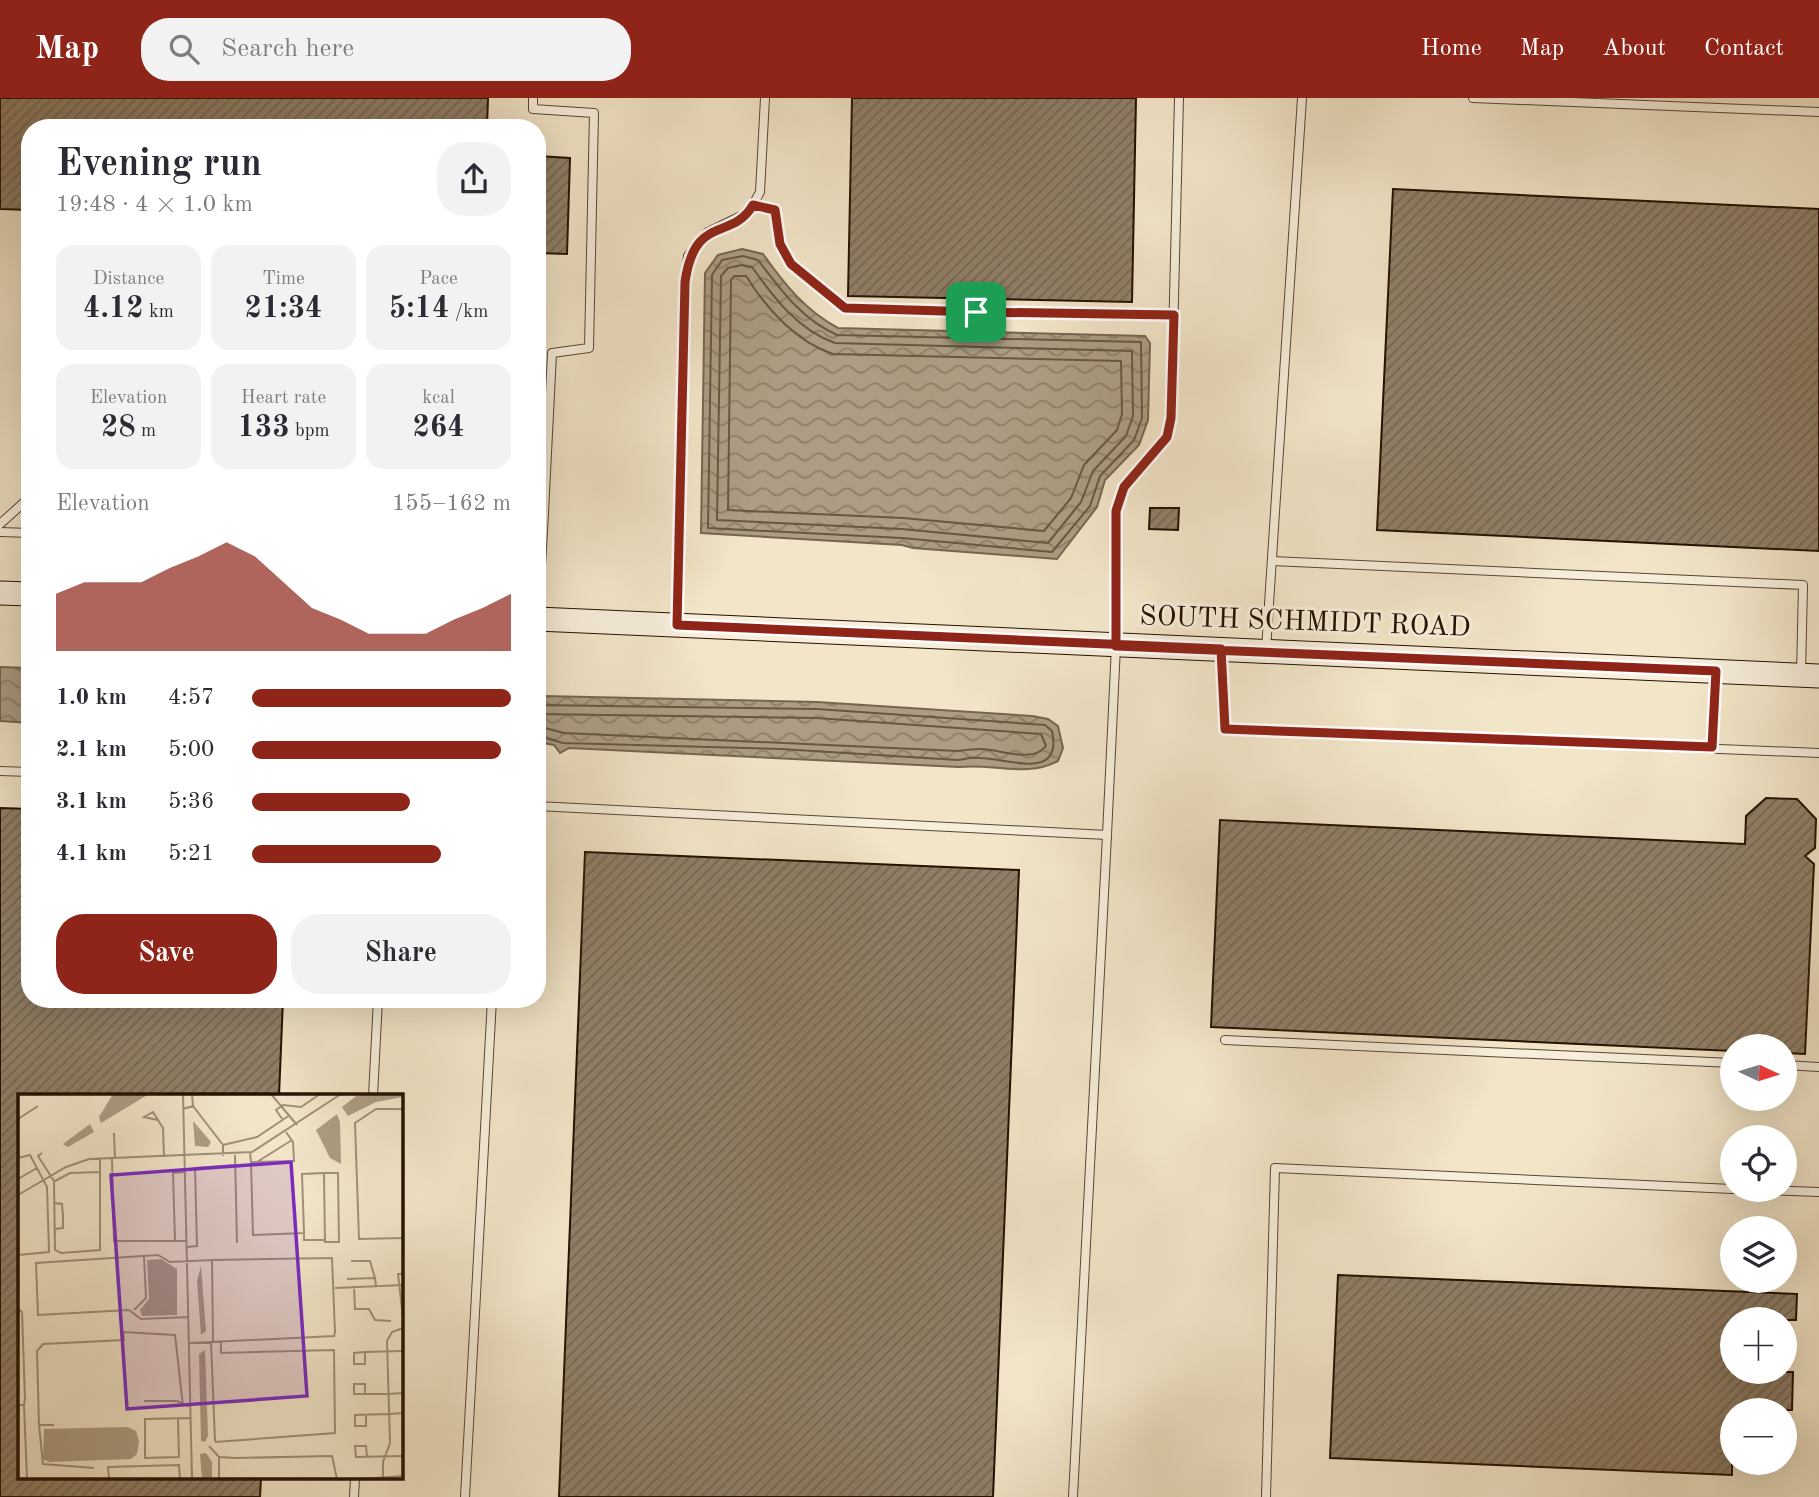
<!DOCTYPE html>
<html lang="en">
<head>
<meta charset="utf-8">
<style>
	body { margin:0; font-family:"Old Standard TT",serif; background:#f2f2f3; color:#2b2b33; height:100vh; display:flex; flex-direction:column; font-size:26px; white-space:nowrap }
	* { box-sizing:border-box; margin:0 }
	p { font-size:23px; color:#7c7c81 }
	.icon { flex:none; width:38px; height:38px; fill:none; stroke:currentColor; stroke-width:2; stroke-linecap:round; stroke-linejoin:round }
	.map { position:relative; flex:1; overflow:hidden }
	.panel { position:absolute; left:21px; top:21px; width:525px; height:889px; display:flex; flex-direction:column; background:#fff; border-radius:28px; box-shadow:0 7px 28px #0002 }
	.panel>* { flex:none }
	.needle { width:46px; rotate:94deg }
	.controls { position:absolute; left:1720px; top:936px; display:grid; gap:14px }
	.controls a { display:grid; place-items:center; width:77px; height:77px; border-radius:50%; background:#fff; box-shadow:0 7px 28px #0002; font-size:35px }
	.pin { position:absolute; display:grid; place-items:center; width:60px; height:60px; color:#fff; margin:-30px; border-radius:14px; box-shadow:0 4px 10px #0006 }
	.round { display:grid; place-items:center; flex:none; width:74px; height:74px; border-radius:28px; background:#f2f2f3 }
	.head { display:flex; align-items:center; justify-content:space-between; height:119px; padding:0 35px }
	h1 { font-size:38px; font-weight:600; line-height:52px }
	.figures { display:grid; grid-template-columns:repeat(3,1fr); gap:10px; height:119px; padding:7px 35px }
	.figures div { display:grid; align-content:center; border-radius:18px; background:#f2f2f3; text-align:center }
	.figures b { font-size:30px; font-weight:600 }
	.figures small { font-size:19px; font-weight:400 }
	.figures p { font-size:19px }
	.chart { height:196px; padding:14px 35px }
	.chart p { display:flex; justify-content:space-between }
	.chart svg { width:100%; height:126px; margin-top:7px; fill:#8f2418; opacity:.7 }
	.action { display:flex; gap:14px; margin-top:auto; padding:14px 35px }
	.action a { flex:1; height:80px; border-radius:28px; background:#8f2418; color:#fff; font-size:28px; font-weight:600; line-height:80px; text-align:center }
	.action a+a { background:#f2f2f3; color:#2b2b33 }
	ul { padding:0 35px; list-style:none; font-size:23px }
	li { display:grid; grid-template-columns:112px 84px 1fr; align-items:center; height:52px }
	li i { height:18px; border-radius:9px; background:#8f2418 }
	header { display:flex; align-items:center; gap:42px; box-sizing:border-box; height:98px; padding:0 35px; background:#8f2418; color:#fff }
	header strong { font-size:33px }
	nav { display:flex; gap:38px; margin-inline-start:auto; font-size:24px }
	.search { width:490px; height:63px; background:#f2f2f3; display:flex; align-items:center; gap:18px; box-sizing:border-box; padding:0 24px; border-radius:28px; color:#7c7c81; font-size:26px }
	.map>svg:first-child { display:block }
</style>
</head>
<body>
<header>
<strong>Map</strong>
<div class="search"><svg class="icon" aria-label="search" viewBox="0 0 24 24"><circle cx="10" cy="10" r="6"/><path d="M15 15l6 6"/></svg>Search here</div>
<nav><a>Home</a><a>Map</a><a>About</a><a>Contact</a></nav>
</header>
<div class="map">
<svg width="1819" height="1399" viewBox="0 0 1819 1399">
	<defs>
		<pattern id="water-waves" width="16" height="10" patternUnits="userSpaceOnUse" patternTransform="scale(1.75)"><rect width="16" height="10" fill="#ac9d84"/><path d="M0 5q4-4 8 0t8 0" fill="none" stroke="#8c7f6a"/></pattern>
		<pattern id="building-hatch" width="6" height="6" patternUnits="userSpaceOnUse" patternTransform="scale(1.75)"><rect width="6" height="6" fill="#8f7f68"/><path d="M-1 1l2-2M0 6l6-6M5 7l2-2" fill="none" stroke="#756753"/></pattern>
	</defs>
	<rect width="100%" height="100%" fill="#f2e5c8"/>
	<filter id="stains"><feTurbulence type="fractalNoise" baseFrequency=".00286" numOctaves="4"/><feColorMatrix values="0 0 0 0 .2 0 0 0 0 .09 0 0 0 0 .02 0 0 0 .5 -.17"/></filter>
	<radialGradient id="worn" r=".72"><stop offset=".6" stop-color="#630" stop-opacity="0"/><stop offset="1" stop-color="#630" stop-opacity=".3"/></radialGradient>
	<g fill="url(#water-waves)" stroke="#76654f" stroke-width="2">
		<path d="M 742,151 L 763,156 C 785,187 805,212 838,230 L 1145,238 L 1150,245 L 1148,322 L 1139,347 L 1105,382 L 1097,409 L 1057,461 L 913,450 L 902,447 L 701,435 L 705,175 L 718,157 Z"/>
		<path d="M 0,569 L 30,570 L 30,625 L 0,623 Z"/>
		<path d="M 543,598 L 817,604 L 1032,618 L 1048,621 L 1058,628 L 1063,650 L 1058,663 C 1026,680 993,665 959,669 L 569,650 L 560,655 L 554,647 L 537,644 L 537,601 Z"/>
	</g>
	<g fill="none" stroke-linecap="round" stroke-linejoin="round">
		<g stroke="#685742" stroke-width="2">
			<path d="M 743,158 L 758,162 C 781,192 801,221 837,237 L 1141,244 L 1142,320 L 1134,342 L 1100,378 L 1090,408 L 1052,454 L 902,440 L 708,430 L 712,177 L 722,162 Z"/>
			<path d="M 742,167 L 752,169 C 774,200 798,232 835,245 L 1132,253 L 1133,318 L 1126,338 L 1093,373 L 1081,404 L 1048,445 L 902,431 L 717,422 L 721,178 L 728,170 Z"/>
			<path d="M 734,178 L 746,178 C 766,210 796,244 833,256 L 1121,263 L 1122,316 L 1117,332 L 1084,367 L 1071,400 L 1044,433 L 903,420 L 728,412 L 731,182 Z"/>
			<path d="M 537,607 L 817,611 L 1045,627 L 1052,633 C 1063,684 1008,660 980,660 C 973,659 965,661 958,662 L 781,651 L 563,645 L 537,637"/>
			<path d="M 537,616 L 816,620 L 1041,636 L 1046,648 C 1032,666 1000,651 981,651 C 973,651 965,652 958,653 L 564,635 L 537,628"/>
		</g>
	</g>
	<g fill="url(#building-hatch)" stroke="#241100" stroke-width="2">
		<path d="M 0,0 L 488,0 L 487,30 L 30,30 L 30,112 L 0,111 Z"/>
		<path d="M 852,0 L 1136,0 L 1132,204 L 848,198 Z"/>
		<path d="M 537,58 L 570,60 L 567,156 L 537,155 Z"/>
		<path d="M 1393,91 L 1819,111 L 1819,453 L 1377,432 Z"/>
		<path d="M 1150,410 L 1179,410 L 1178,432 L 1149,431 Z"/>
		<path d="M 1766,700 L 1797,701 L 1816,721 L 1815,750 L 1805,758 L 1814,766 L 1805,956 L 1785,955 L 1785,948 L 1732,948 L 1732,953 L 1211,929 L 1220,722 L 1745,746 L 1746,718 Z"/>
		<path d="M 0,710 L 30,711 L 30,901 L 283,901 L 279,998 L 19,998 L 19,1380 L 261,1380 L 260,1399 L 0,1399 Z"/>
		<path d="M 585,754 L 1019,772 L 993,1399 L 559,1399 Z"/>
		<path d="M 1338,1177 L 1797,1196 L 1796,1222 L 1732,1222 L 1732,1274 L 1793,1274 L 1792,1312 L 1732,1312 L 1732,1377 L 1330,1360 Z"/>
	</g>
	<g fill="none" stroke-linecap="round" stroke-linejoin="round">
		<defs>
			<g id="lane">
				<path d="M 533,0 L 533,11 L 594,15 L 589,250 L 552,255 L 544,415 L 537,414"/>
				<path d="M 1473,0 L 1819,14"/>
				<path d="M 753,107 L 775,112 L 780,146 L 791,166 L 844,210 L 1174,217"/>
				<path d="M 0,426 L 30,399"/>
				<path d="M 0,434 L 30,435"/>
				<path d="M 1272,463 L 1803,487 L 1801,576"/>
				<path d="M 538,520 L 544,415"/>
				<path d="M 678,524 L 685,184 L 688,158 L 708,134 L 749,114 L 760,94 L 765,0"/>
				<path d="M 1266,552 L 1302,0"/>
				<path d="M 1221,553 L 1225,631 L 1819,655"/>
				<path d="M 1711,649 L 1716,576"/>
				<path d="M 0,673 L 30,674"/>
				<path d="M 537,708 L 1107,737 L 1116,548 L 1116,413 L 1124,389 L 1167,339 L 1171,320 L 1179,0"/>
				<path d="M 1225,942 L 1732,965"/>
				<path d="M 1785,967 L 1819,969"/>
				<path d="M 373,998 L 378,901"/>
				<path d="M 1765,1092 L 1819,1094"/>
				<path d="M 354,1399 L 355,1380"/>
				<path d="M 465,1399 L 492,901"/>
				<path d="M 1073,1399 L 1107,737"/>
				<path d="M 1266,1399 L 1275,1070 L 1732,1091"/>
			</g>
			<g id="secondary">
				<path d="M 0,495 L 30,496"/>
				<path d="M 537,521 L 1819,578"/>
			</g>
		</defs>
		<use href="#lane" stroke="#584632" stroke-width="10"/>
		<use href="#secondary" stroke="#241100" stroke-width="25"/>
		<use href="#lane" stroke="#f7eedb" stroke-width="8"/>
		<use href="#secondary" stroke="#f7eedb" stroke-width="23"/>
	</g>
	<g fill="none" stroke-linecap="round" stroke-linejoin="round">
		<defs>
			<path id="route" d="M 976,214 L 845,210 L 791,166 L 780,146 L 775,112 L 753,107 C 731,144 695,115 685,184 L 677,527 L 1221,551 L 1225,631 L 1712,649 L 1716,573 L 1116,548 L 1116,413 L 1124,389 L 1167,339 L 1171,320 L 1174,217 L 976,214"/>
		</defs>
		<use href="#route" stroke="#fff" stroke-width="14"/>
		<use href="#route" stroke="#8f2418" stroke-width="9"/>
	</g>
	<g text-anchor="middle" dominant-baseline="central" stroke-width="6" stroke-linejoin="round" paint-order="stroke">
		<g font-size="28" fill="#241100" stroke="#f7eedb">
			<text transform="translate(1305 525) rotate(2)">SOUTH SCHMIDT ROAD</text>
		</g>
	</g>
	<g transform="translate(18 996)">
		<rect width="385" height="385" fill="#f2e5c8"/>
		<path d="M 95,0 L 131,0 L 83,29 L 81,23 ZM 341,0 L 385,0 L 385,3 L 358,8 L 330,22 L 324,13 ZM 319,20 L 322,28 L 323,70 L 312,64 L 298,36 ZM 175,27 L 193,48 L 190,53 L 177,52 ZM 72,30 L 76,38 L 50,53 L 45,50 ZM 143,165 L 159,175 L 159,221 L 124,222 L 122,216 L 131,205 L 129,166 ZM 183,172 L 188,237 L 183,241 L 179,187 ZM 187,256 L 190,342 L 187,348 L 183,347 L 181,260 ZM 109,333 L 118,337 L 121,347 L 119,360 L 113,365 L 31,368 L 25,365 L 26,335 ZM 188,359 L 194,368 L 194,385 L 184,385 L 182,360 Z" fill="#ac9d84"/>
		<path fill="none" stroke="#a09078" stroke-width="2" d="M 165,0 L 174,385M 253,0 L 279,31M 175,12 L 205,51 L 205,62M 165,15 L 175,12 L 174,0M 385,15 L 358,15 L 337,29 L 341,145 L 385,144M 0,25 L 20,12M 140,26 L 126,23 L 135,18 L 145,34 L 146,63M 265,26 L 258,16 L 265,11 L 283,13 L 302,0M 96,39 L 97,65M 205,51 L 239,43 L 272,21M 232,58 L 233,68 L 276,67 L 275,48 L 268,38M 24,59 L 20,62 L 36,87 L 37,156 L 43,159 L 82,156 L 82,65M 217,61 L 219,149M 0,64 L 12,61 L 29,93 L 31,158 L 0,161M 94,65 L 96,147 L 169,147M 233,68 L 235,141 L 286,139 L 284,80 L 306,79 L 320,79 L 321,148 L 307,148 L 306,79M 239,68 L 274,46M 0,85 L 19,74M 37,87 L 52,79 L 82,78M 0,101 L 48,73 L 71,65 L 234,58 L 323,0M 36,109 L 44,110 L 45,122 L 45,134 L 37,135M 286,139 L 286,146 L 307,146M 157,147 L 155,79 L 167,78M 169,153 L 179,152 L 177,74 L 217,71M 333,167 L 352,167 L 357,184M 385,180 L 380,180 L 385,224M 329,185 L 357,184 L 358,192M 336,192 L 337,215 L 351,215 L 357,226 L 373,227M 317,194 L 385,191M 0,215 L 4,218 L 7,305 L 6,311 L 0,311M 116,216 L 128,204 L 126,162M 171,223 L 123,225 L 111,216 L 20,221 L 18,169 L 140,161 L 152,168 L 194,166 L 195,248M 193,248 L 197,347M 172,249 L 316,242 L 317,238 L 314,164 L 194,166M 347,258 L 336,259 L 336,270 L 347,270 L 347,258 L 385,257M 347,300 L 347,290 L 336,290 L 336,300 L 370,300 L 385,299M 126,307 L 159,307 L 173,313M 6,311 L 9,385M 348,320 L 348,332 L 337,332 L 337,321 L 371,320 L 385,319M 160,325 L 161,363 L 127,364 L 127,325 L 173,324M 21,331 L 19,257 L 25,250 L 106,246 L 105,238 L 157,241 L 165,312M 36,331 L 21,331 L 25,370 L 76,374M 197,348 L 317,339 L 316,256 L 203,259 L 203,248M 191,352 L 201,363 L 218,364 L 314,362 L 319,385M 201,363 L 201,385M 349,363 L 348,352 L 337,352 L 338,363 L 385,362M 91,385 L 90,373 L 161,371 L 162,385M 342,385 L 385,382M 365,385 L 365,368 L 372,349 L 369,247 L 374,238 L 385,234"/>
		<path fill="#7b2cbf" fill-opacity="0.15" stroke="#7b2cbf" stroke-width="3.5" d="M 273,68 L 289,302 L 109,315 L 93,81 Z"/>
		<rect width="385" height="385" fill="none" stroke="#241100" stroke-width="3.5"/>
	</g>
	<rect width="100%" height="100%" filter="url(#stains)"/>
	<rect width="100%" height="100%" fill="url(#worn)"/>
</svg>
<div class="controls">
<a><svg class="needle" viewBox="-14 -14 28 28"><path d="M0-13l5 13h-10z" fill="#e53935"/><path d="M0 13l5-13h-10z" fill="#7c7c81"/></svg></a>
<a><svg class="icon" aria-label="locate" viewBox="0 0 24 24"><circle cx="12" cy="12" r="6"/><path d="M12 2v4M12 18v4M2 12h4M18 12h4"/></svg></a>
<a><svg class="icon" aria-label="layers" viewBox="0 0 24 24"><path d="M12 4l9 5-9 5-9-5zM3 14l9 5 9-5"/></svg></a>
<a>+</a>
<a>−</a>
</div>
<div class="pin" style="left:976px;top:214px;background:#1e9e55"><svg class="icon" aria-label="arrive" viewBox="0 0 24 24"><path d="M6 21V4h12l-3 4 3 4H6"/></svg></div>
<section class="panel">
<div class="head"><div><h1>Evening run</h1><p>19:48 · 4 × 1.0 km</p></div><a class="round"><svg class="icon" aria-label="share" viewBox="0 0 24 24"><path d="M12 15V3M7 8l5-5 5 5M5 13v7h14v-7"/></svg></a></div>
<div class="figures">
<div><p>Distance</p><b>4.12<small> km</small></b></div>
<div><p>Time</p><b>21:34</b></div>
<div><p>Pace</p><b>5:14<small> /km</small></b></div>
</div>
<div class="figures">
<div><p>Elevation</p><b>28<small> m</small></b></div>
<div><p>Heart rate</p><b>133<small> bpm</small></b></div>
<div><p>kcal</p><b>264</b></div>
</div>
<div class="chart"><p><span>Elevation</span>155–162 m</p>
<svg viewBox="0 0 160 44" preserveAspectRatio="none"><path d="M0 44V24L10 20L20 20L30 20L40 15L50 11L60 6L70 11L80 20L90 29L100 33L110 38L120 38L130 38L140 33L150 29L160 24V44z"/></svg>
</div>
<ul>
<li><b>1.0 km</b>4:57<i style="width:100%"></i></li>
<li><b>2.1 km</b>5:00<i style="width:96%"></i></li>
<li><b>3.1 km</b>5:36<i style="width:61%"></i></li>
<li><b>4.1 km</b>5:21<i style="width:73%"></i></li>
</ul>
<div class="action"><a>Save</a><a>Share</a></div>
</section>
</div>
</body>
</html>
